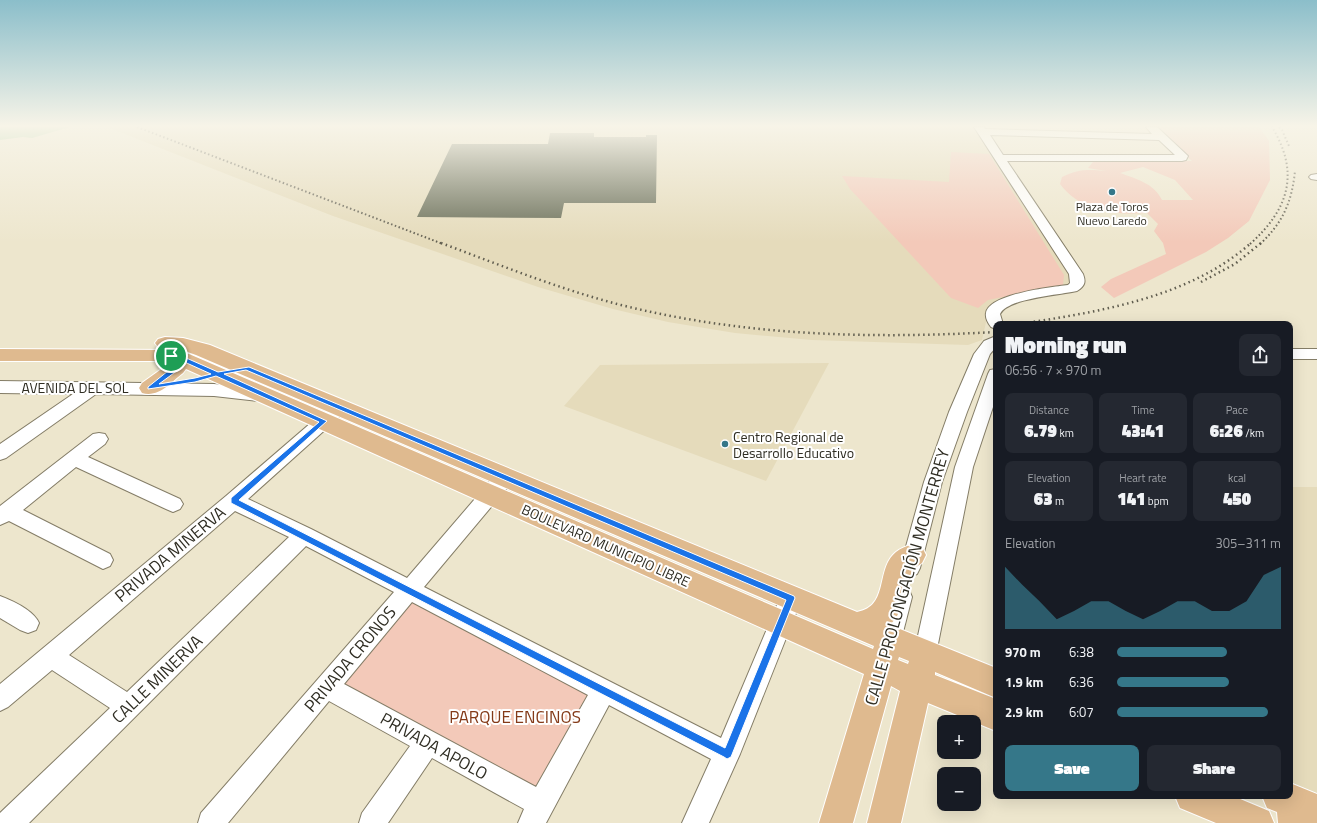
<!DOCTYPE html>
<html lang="en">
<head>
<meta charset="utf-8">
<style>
	body { margin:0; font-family:"Titillium Web",sans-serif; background:#242831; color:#f1f3f6; height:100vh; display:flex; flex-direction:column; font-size:15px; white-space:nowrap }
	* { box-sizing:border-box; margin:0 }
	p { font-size:13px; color:#9ea1a6 }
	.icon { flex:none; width:22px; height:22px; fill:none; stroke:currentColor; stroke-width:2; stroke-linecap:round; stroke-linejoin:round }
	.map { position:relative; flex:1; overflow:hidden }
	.details { position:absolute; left:993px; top:321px; width:300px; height:478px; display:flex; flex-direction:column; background:#171b24; border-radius:8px; box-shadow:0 4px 16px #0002 }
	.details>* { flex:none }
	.tools { position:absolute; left:937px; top:715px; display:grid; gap:8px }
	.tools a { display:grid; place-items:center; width:44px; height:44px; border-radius:8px; background:#171b24; box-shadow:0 4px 16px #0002; font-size:20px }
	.pin { position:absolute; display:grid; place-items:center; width:34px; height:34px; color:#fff; margin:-17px; border:2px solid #fff; border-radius:50%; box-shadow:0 1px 4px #0007 }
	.round { display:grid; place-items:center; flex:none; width:42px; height:42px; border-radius:8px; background:#242831 }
	.summary { display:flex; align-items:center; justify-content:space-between; height:68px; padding:0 12px }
	h1 { font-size:22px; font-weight:800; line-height:30px }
	.metrics { display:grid; grid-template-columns:repeat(3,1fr); gap:6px; height:68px; padding:4px 12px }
	.metrics div { display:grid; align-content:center; border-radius:8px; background:#242831; text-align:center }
	.metrics b { font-size:17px; font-weight:800 }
	.metrics small { font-size:11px; font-weight:400 }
	.metrics p { font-size:11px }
	.chart { height:112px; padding:8px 12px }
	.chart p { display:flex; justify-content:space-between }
	.chart svg { width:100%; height:72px; margin-top:4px; fill:#357789; opacity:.7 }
	.action { display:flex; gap:8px; margin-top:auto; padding:8px 12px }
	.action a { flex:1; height:46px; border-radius:8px; background:#357789; color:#fff; font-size:16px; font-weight:800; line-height:46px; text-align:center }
	.action a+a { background:#242831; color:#f1f3f6 }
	ul { padding:0 12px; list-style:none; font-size:13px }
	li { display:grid; grid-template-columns:64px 48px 1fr; align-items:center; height:30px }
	li i { height:10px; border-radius:5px; background:#357789 }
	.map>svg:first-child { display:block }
</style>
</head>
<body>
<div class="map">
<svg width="1317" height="823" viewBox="0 0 1317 823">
	<rect width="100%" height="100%" fill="#ede6cd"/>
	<g fill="#e5dbbb">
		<path d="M 107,127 L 975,127 L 1081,286 L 996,301 L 989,309 L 982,340 L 968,345 L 812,340 L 735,333 L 668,322 L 613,309 L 538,287 L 333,216 Z"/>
		<path d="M 829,363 L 766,481 L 564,406 L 600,365 Z"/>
		<path d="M 1290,487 L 1317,487 L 1317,795 L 1290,784 Z"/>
	</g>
	<g fill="#f3c9b9" fill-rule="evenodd">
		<path d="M 1154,127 L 1259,127 L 1269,141 L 1270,180 L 1249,221 L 1228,238 L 1206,252 L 1114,298 L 1101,287 L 1111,279 L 1166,254 L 1163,243 L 1154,231 L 1158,224 L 1147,213 C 1115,215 1081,212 1060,184 L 1062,177 C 1078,169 1088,169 1106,171 L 1088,168 L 1093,162 L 1192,161 ZM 1143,167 L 1175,180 L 1193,200 L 1162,200 C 1154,183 1136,179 1120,173 Z"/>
		<path d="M 951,152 L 989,154 L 1064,275 L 1063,285 L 988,300 L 978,308 L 951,298 L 850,189 L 842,176 L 949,182 Z"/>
		<path d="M 408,590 L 604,690 L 541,804 L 326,687 Z"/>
	</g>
	<path fill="#a0cc9c" d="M 0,127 L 70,127 L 32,138 L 23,137 L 0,140 Z"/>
	<path fill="#676c56" d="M 550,133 L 594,133 L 594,137 L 646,137 L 646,135 L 657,135 L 656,203 L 564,203 L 561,218 L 417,217 L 452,144 L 548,144 Z"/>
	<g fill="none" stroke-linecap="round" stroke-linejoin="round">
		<defs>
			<g id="minor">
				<path d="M 974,127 L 984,127 L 985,129 L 1152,134 L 1146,127 L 1157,127 L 1188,156 L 1186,160 L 1182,161 L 1007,161 L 1083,274 C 1086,282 1085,286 1077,291 C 1060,295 1008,298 1000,314 L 1003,324 L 996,324 L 996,329 L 991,327 C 988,323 985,318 986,313 C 989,294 1051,287 1068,285 L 1070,283 L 1069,274 ZM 990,135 L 1159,140 L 1175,155 L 1003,155 Z"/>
				<path d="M 1317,174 L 1317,180 L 1311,179 L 1309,177 L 1311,175 Z"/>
				<path d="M 996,336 L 996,347 L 990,354 L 967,412 L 942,482 L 920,568 L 917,574 L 910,577 L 903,574 L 900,568 L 924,482 L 949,412 L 974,354 L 984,341 Z"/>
				<rect x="1290" y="349" width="27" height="10"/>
				<path d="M 996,369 L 996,398 L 973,467 L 936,654 L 933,662 L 925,665 L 917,662 L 914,654 L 955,467 L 988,374 L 990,370 Z"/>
				<path d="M 0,381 L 214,384 L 259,389 L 265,391 L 267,395 L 265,399 L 259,401 L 214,396 L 96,394 L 6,458 L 0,460 L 0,444 L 73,394 L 0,393 Z"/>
				<path d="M 340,401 L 346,403 L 348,407 L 346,411 L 248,499 L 311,529 L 407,578 L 498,472 L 505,470 L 512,472 L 514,477 L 512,482 L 424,587 L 721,738 L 783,591 L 791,589 L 799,591 L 802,598 L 740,754 L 709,823 L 682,823 L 711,759 L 609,705 L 546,823 L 518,823 L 524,809 L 432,758 L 388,823 L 359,823 L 362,813 L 410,746 L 329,701 L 228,823 L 198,823 L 201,813 L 394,592 L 306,546 L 29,823 L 0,823 L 0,813 L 110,708 L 52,670 L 8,707 L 0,711 L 0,684 L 226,496 L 334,403 ZM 235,511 L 289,537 L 127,692 L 69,655 ZM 412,602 L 588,695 L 536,787 L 344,684 Z"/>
				<path d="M 99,433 L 105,434 L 108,439 L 105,444 L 88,457 L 180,499 L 183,504 L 180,509 L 173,512 L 166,509 L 76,467 L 23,510 L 110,554 L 113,560 L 110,566 L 103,569 L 9,521 L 0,525 L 0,506 L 93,434 Z"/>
				<path d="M 901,588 L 909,590 L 912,597 L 901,640 L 898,647 L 890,650 L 882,647 L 879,640 L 890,597 L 893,590 Z"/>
				<path d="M 0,596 C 13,601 33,610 39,623 L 36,630 L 28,633 L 20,630 L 0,618 Z"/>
			</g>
			<g id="major">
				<path d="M 165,337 L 183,338 L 210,345 L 857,612 C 890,606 875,569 896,552 C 901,548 907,546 913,544 L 922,547 L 926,555 L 922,563 L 912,570 L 904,602 L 896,618 L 890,625 L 996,668 L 996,698 L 935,672 L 935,675 L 996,699 L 996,731 L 928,703 L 901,823 L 867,823 L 900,691 L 891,686 L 853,823 L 819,823 L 864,674 L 186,369 L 183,373 C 171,382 159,398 142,393 L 139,388 L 142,383 L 167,365 L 166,363 L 155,361 L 0,361 L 0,349 L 171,350 L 158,347 L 155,343 L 158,339 ZM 171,350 L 182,350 L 196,355 L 874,646 L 873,649 L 189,354 ZM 899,657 L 909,661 L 908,664 L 898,660 Z"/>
				<path d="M 1290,783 L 1317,794 L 1317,823 L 1278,823 L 1277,812 L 1267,808 L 1262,796 L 1290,796 Z"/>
				<path d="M 1175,796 L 1233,796 L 1269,811 L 1274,823 L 1216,823 L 1180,808 Z"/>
			</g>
		</defs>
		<use href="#minor" stroke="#847d67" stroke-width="2"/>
		<use href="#major" stroke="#fff" stroke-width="2"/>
		<use href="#minor" fill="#fff" fill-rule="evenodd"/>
		<use href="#major" fill="#dfba8f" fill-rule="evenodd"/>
		<g stroke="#605d4f" stroke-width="2" stroke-dasharray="1.5 2.5" stroke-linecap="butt">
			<path d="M 137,127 L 443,244"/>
			<path d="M 1279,127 L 1282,130 L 1289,146"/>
			<path d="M 1250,244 C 1289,209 1300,173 1272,127"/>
			<path d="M 1260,244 C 1283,223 1292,201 1295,171"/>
		</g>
		<g stroke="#605d4f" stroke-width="2.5" stroke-dasharray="1.5 3.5" stroke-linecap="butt">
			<path d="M 441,243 C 500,265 559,289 621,305 C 746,336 868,339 996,332"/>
			<path d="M 1201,282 L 1235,264 L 1261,243"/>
			<path d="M 1019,324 C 1098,312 1189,298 1251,243"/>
		</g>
	</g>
	<linearGradient id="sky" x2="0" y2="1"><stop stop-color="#8bbeca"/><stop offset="0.52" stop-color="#f7f4e8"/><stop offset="1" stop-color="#f7f4e8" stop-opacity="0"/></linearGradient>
	<rect width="1317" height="242" fill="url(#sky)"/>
	<path fill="#1a73e8" stroke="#fff" fill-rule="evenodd" d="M 171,354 L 184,357 L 218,372 L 249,367 L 794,596 L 795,598 L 731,757 L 727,759 L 724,757 L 231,503 L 231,498 L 319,422 L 216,376 L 195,382 L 148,389 L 148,387 L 173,367 L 174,364 L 168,356 ZM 176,359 L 180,360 L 211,374 L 195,378 L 159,384 L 178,370 L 180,364 ZM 246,370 L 786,600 L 725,748 L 239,500 L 327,421 L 224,374 Z"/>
	<g fill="#357789" stroke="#fff" stroke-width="1.5">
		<circle cx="1112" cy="192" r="4"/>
		<circle cx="725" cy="444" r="4"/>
	</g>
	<g text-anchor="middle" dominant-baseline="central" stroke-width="4" stroke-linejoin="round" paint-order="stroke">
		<g font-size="12" fill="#2f2d23" stroke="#fff">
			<text x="1112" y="206">Plaza de Toros<tspan x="1112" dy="14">Nuevo Laredo</tspan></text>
		</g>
		<g font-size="14" fill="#2f2d23" stroke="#fff">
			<text x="75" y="387">AVENIDA DEL SOL</text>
			<text transform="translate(606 545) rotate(24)">BOULEVARD MUNICIPIO LIBRE</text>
		</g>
		<g font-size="14" fill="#2f2d23" stroke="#fff" text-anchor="start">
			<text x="733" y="436">Centro Regional de<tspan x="733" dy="16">Desarrollo Educativo</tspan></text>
		</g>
		<g font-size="17" fill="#2f2d23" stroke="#fff">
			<text transform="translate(170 554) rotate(-40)">PRIVADA MINERVA</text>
			<text transform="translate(907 577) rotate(-74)">CALLE PROLONGACIÓN MONTERREY</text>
			<text transform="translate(350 659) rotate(-50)">PRIVADA CRONOS</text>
			<text transform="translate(157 679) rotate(-44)">CALLE MINERVA</text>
			<text transform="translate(434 746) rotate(29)">PRIVADA APOLO</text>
		</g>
		<g font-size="17" fill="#843a18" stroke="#fff">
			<text x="515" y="717">PARQUE ENCINOS</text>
		</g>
	</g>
</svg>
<div class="tools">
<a>+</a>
<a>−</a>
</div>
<div class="pin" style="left:171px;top:356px;background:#1e9e55"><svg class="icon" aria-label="arrive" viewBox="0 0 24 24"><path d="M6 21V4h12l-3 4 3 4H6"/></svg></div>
<section class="details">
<div class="summary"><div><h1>Morning run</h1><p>06:56 · 7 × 970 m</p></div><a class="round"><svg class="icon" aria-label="share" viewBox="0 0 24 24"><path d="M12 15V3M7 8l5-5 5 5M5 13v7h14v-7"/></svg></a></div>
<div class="metrics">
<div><p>Distance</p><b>6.79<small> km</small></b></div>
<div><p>Time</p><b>43:41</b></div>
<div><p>Pace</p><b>6:26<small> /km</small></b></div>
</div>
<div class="metrics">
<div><p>Elevation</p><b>63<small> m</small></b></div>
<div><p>Heart rate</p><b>141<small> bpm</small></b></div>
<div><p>kcal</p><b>450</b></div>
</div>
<div class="chart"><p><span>Elevation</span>305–311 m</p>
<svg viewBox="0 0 160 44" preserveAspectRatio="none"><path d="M0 44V6L10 17L20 27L30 38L40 33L50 27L60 27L70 33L80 38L90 33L100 27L110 27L120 33L130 33L140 27L150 11L160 6V44z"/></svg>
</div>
<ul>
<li><b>970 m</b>6:38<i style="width:67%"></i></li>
<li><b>1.9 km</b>6:36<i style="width:68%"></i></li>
<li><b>2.9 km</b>6:07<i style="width:92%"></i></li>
</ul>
<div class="action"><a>Save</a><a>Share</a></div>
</section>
</div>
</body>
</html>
